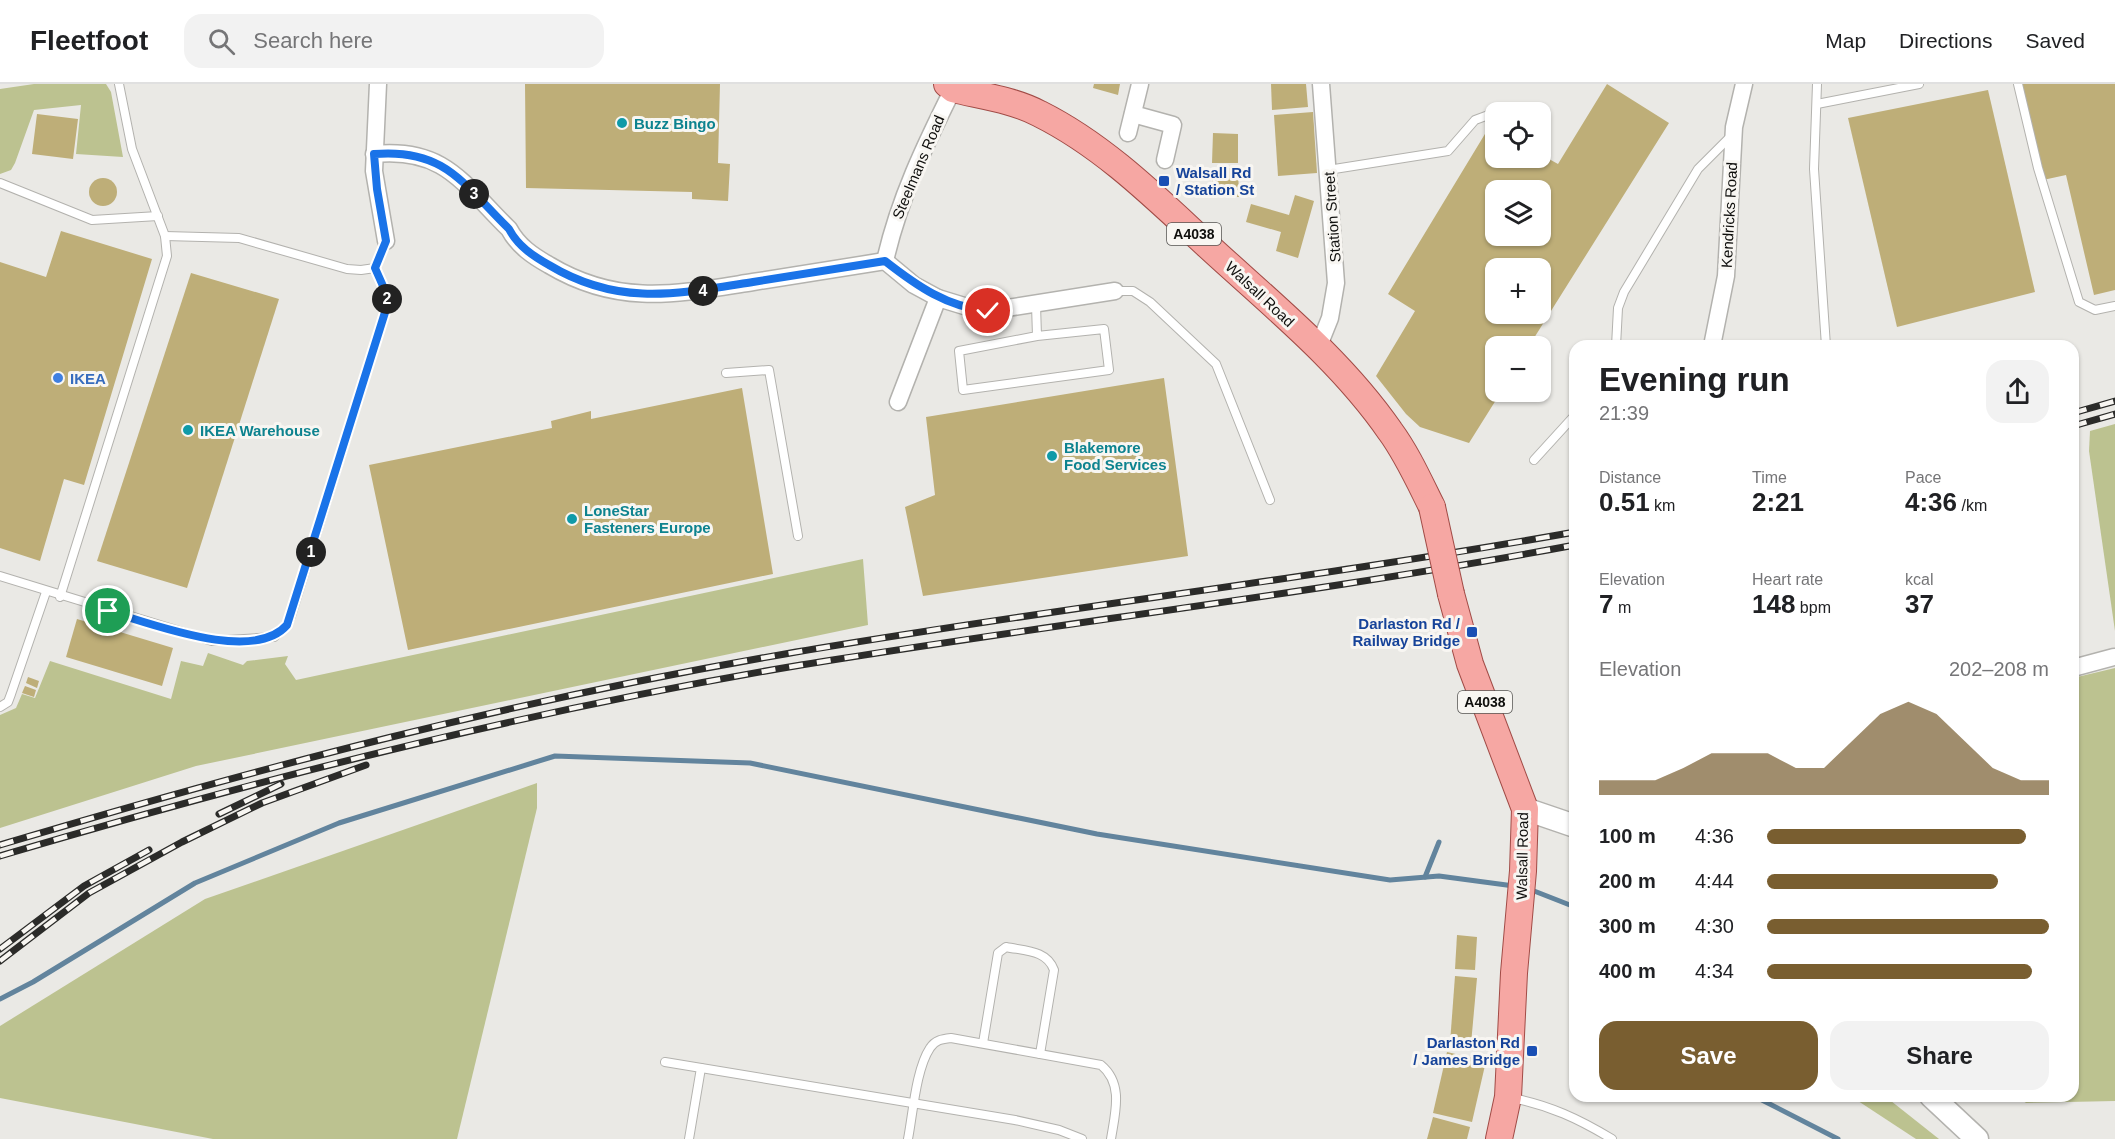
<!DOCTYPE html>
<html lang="en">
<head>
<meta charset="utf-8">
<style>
	body { margin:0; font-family:Arial,sans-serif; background:#f2f2f2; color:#202124; height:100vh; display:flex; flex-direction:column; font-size:22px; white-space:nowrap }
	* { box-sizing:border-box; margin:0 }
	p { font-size:20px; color:#757577 }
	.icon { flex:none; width:33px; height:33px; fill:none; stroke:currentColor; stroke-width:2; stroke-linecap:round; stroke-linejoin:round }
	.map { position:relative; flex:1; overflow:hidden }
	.drawer { position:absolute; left:1569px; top:256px; width:510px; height:762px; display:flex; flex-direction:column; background:#fff; border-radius:18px; box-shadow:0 2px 4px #0004 }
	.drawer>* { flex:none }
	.tools { position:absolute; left:1485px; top:18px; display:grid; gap:12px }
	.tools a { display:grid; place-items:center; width:66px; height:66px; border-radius:12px; background:#fff; box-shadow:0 2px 4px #0004; font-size:30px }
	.pin { position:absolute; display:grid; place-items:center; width:51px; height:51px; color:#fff; margin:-26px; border:3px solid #fff; border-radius:50%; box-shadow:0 2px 6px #0007 }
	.km { position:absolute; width:30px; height:30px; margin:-15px; border-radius:50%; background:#222; color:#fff; font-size:16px; line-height:30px; text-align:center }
	.round { display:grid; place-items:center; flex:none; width:63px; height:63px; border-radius:18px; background:#f2f2f2 }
	.head { display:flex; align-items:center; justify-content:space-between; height:102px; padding:0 30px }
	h1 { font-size:33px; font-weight:700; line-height:45px }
	.metrics { display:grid; grid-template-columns:repeat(3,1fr); gap:9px; height:102px; padding:6px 30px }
	.metrics div { display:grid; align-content:center }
	.metrics b { font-size:26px; font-weight:700 }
	.metrics small { font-size:16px; font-weight:400 }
	.metrics p { font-size:16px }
	.chart { height:168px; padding:12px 30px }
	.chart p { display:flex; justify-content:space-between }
	.chart svg { width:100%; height:108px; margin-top:6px; fill:#795e30; opacity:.7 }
	.button { display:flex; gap:12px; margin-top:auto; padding:12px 30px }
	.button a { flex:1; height:69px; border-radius:18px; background:#795e30; color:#fff; font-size:24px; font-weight:700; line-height:69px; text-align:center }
	.button a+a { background:#f2f2f2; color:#202124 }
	ul { padding:0 30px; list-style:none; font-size:20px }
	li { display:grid; grid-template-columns:96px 72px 1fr; align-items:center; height:45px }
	li i { height:15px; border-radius:8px; background:#795e30 }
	header { display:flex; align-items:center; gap:36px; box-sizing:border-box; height:84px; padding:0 30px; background:#fff; border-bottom:2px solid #e0e0e0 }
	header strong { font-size:28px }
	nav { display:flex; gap:33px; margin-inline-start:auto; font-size:21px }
	.search { width:420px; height:54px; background:#f2f2f2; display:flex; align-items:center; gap:15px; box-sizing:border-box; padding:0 21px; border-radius:18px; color:#757577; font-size:22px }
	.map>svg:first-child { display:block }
</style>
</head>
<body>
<header>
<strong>Fleetfoot</strong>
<div class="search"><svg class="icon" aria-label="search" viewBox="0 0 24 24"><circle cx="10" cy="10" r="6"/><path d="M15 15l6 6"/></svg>Search here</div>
<nav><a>Map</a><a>Directions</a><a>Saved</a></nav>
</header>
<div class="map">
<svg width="2115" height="1055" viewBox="0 0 2115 1055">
	<rect width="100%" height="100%" fill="#eae9e5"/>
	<g fill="#bcc290">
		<path d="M 34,0 L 106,0 L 111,8 L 123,73 L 76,70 L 81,21 L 34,26 L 15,79 L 11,86 L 0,90 L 0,5 Z"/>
		<path d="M 2115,340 L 2115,547 L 2089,367 L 2090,347 Z"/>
		<path d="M 863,475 L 868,541 L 196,682 L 0,744 L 0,631 L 16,624 L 22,610 L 35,614 L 50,577 L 171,615 L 181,577 L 203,582 L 208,569 L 243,581 L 247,577 L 288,572 L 285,580 L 296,596 Z"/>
		<path d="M 2115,584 L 2115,1017 L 2026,1019 L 2018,1013 L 2073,1012 L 2073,594 Z"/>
		<path d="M 537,699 L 537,724 L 457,1055 L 213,1055 L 0,1014 L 0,942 L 205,815 Z"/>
		<path d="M 1852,1013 L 1886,1013 L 1939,1055 L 1916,1055 Z"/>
	</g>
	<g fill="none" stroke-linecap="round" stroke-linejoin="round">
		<g stroke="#62849d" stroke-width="5">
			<path d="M 1425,793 L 1439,758"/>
			<path d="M 1529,805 L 1575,823"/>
			<path d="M 0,915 L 33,898 L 195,799 L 339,739 L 555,672 L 750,679 L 1097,750 L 1390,796 L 1439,792 L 1514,802"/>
			<path d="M 1754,1012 L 1838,1055"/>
		</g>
	</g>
	<g fill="#beae78" fill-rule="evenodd">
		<path d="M 525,0 L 720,0 L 718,79 L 730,80 L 728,117 L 692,115 L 692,108 L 526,104 Z"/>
		<path d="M 1094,0 L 1120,0 L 1118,11 L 1093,4 Z"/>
		<path d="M 1271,0 L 1306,0 L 1308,23 L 1272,26 Z"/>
		<path d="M 1607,0 L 1669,39 L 1529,262 L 1496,262 L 1496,308 L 1501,308 L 1469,359 L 1420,343 L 1406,330 L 1376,292 L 1415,227 L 1388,210 L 1491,40 L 1496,43 L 1496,74 L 1540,74 L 1540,70 L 1558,80 ZM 1496,106 L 1540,106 L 1540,152 L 1496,152 ZM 1496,184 L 1540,184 L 1540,230 L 1496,230 Z"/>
		<path d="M 2021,0 L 2115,0 L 2115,206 L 2094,211 L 2066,91 L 2043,96 Z"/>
		<path d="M 1988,6 L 2035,208 L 1897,243 L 1848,34 Z"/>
		<path d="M 1313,28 L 1317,89 L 1278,92 L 1274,31 Z"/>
		<path d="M 37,30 L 78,35 L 73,75 L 32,70 Z"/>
		<path d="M 1213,49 L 1238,50 L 1238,79 L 1212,79 Z"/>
		<path d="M 1212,84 L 1238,84 L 1239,113 L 1212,113 Z"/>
		<circle cx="103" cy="108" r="14"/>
		<path d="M 1295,111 L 1314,117 L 1298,174 L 1276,167 L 1281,148 L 1246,138 L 1251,120 L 1289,131 Z"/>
		<path d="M 61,147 L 152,175 L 84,401 L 64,395 L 40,477 L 0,464 L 0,178 L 46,193 Z"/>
		<path d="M 191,189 L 279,215 L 187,504 L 97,477 Z"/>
		<path d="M 1164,294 L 1188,472 L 923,512 L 905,423 L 935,411 L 926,333 Z"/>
		<path d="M 742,304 L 773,490 L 408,566 L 369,381 L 552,344 L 551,337 L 591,327 L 591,335 Z"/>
		<path d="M 77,535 L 173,564 L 162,602 L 66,573 Z"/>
		<path d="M 28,593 L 39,597 L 37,604 L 26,599 Z"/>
		<path d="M 25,602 L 36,606 L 34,613 L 22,609 Z"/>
		<path d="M 1457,851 L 1477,853 L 1475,886 L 1455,885 Z"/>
		<path d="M 1455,892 L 1477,894 L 1471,960 L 1450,959 Z"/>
		<path d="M 1447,968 L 1486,977 L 1472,1038 L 1433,1029 Z"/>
		<path d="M 1433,1033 L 1470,1043 L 1467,1055 L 1427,1055 Z"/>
	</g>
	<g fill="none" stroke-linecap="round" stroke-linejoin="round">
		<defs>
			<g id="lane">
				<path d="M 1817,0 L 1814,85 L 1826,262"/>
				<path d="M 2018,0 L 2038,84 L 2079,218 L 2095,226 L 2115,222"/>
				<path d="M 1817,20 L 1919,0"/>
				<path d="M 1328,86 L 1448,67 L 1475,36 L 1510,23"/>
				<path d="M 0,99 L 92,136 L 158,132"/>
				<path d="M 165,152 L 239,154 L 347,185 L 361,186 L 375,184 L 386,157"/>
				<path d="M 1115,207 L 1133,207 L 1150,218 L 1216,280 L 1270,416"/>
				<path d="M 1036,221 L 1037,252 L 1104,245 L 1109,286 L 963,306 L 959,267 L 1037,252"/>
				<path d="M 1616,262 L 1618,224 L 1624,208 L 1698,85 L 1733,50"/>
				<path d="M 726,289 L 769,286 L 798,452"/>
				<path d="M 1534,376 L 1575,331"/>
				<path d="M 0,492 L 212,557 L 274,553 L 287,541 L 291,532 L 387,222 L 387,211 L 375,184"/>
				<path d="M 60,513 L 167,172 L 165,152 L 132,65 L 119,0"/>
				<path d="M 0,623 L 8,618 L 11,610 L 46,508"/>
				<path d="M 983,959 L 998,869 L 1006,863 C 1025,867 1047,866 1054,886 L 1040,970"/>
				<path d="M 665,978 L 1015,1036 L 1059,1046 L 1082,1055"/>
				<path d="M 1512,1014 C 1549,1021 1579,1035 1612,1055"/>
				<path d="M 689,1055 L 701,984"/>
				<path d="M 908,1055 C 913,1029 916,985 930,964 C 935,956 942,955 951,954 L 1101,981 C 1124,1000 1115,1029 1111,1055"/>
			</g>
			<g id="street">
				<path d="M 378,0 L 374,87 L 386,157"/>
				<path d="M 1133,30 L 1173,41 L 1165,76"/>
				<path d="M 1128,49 L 1140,0"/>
				<path d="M 374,70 C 445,63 463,100 509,145 C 518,162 533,172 549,181 C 619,223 677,210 753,198 C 797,191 841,184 885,177"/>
				<path d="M 885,177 C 899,115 925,61 953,5"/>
				<path d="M 885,177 L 914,201 L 938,214 L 898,318"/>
				<path d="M 938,214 L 974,225 L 988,227 L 1115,207"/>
				<path d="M 1712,262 L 1726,192 L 1734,43 L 1744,0"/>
				<path d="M 1318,264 L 1330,234 L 1336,199 L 1321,0"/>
				<path d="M 2073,584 L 2114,573"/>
			</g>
			<g id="secondary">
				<path d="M 1525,725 L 1575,742"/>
				<path d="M 1931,1012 L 1977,1055"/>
			</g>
			<g id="primary">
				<path d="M 947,0 L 953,5 C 982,12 1014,16 1040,30 C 1104,62 1156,114 1208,162 C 1271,220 1341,276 1390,347 C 1407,370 1419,397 1432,423"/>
				<path d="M 1451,510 L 1470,580 L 1525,725 L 1523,787 L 1514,889 L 1508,1013 L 1499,1055"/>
			</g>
		</defs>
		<use href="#lane" stroke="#b3b2ae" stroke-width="10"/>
		<use href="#street" stroke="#b3b2ae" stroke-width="19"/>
		<use href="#secondary" stroke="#b3b2ae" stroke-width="25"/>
		<use href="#primary" stroke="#a14b46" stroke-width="28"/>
		<use href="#lane" stroke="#fff" stroke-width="8"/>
		<use href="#street" stroke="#fff" stroke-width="16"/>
		<use href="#secondary" stroke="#fff" stroke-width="22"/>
		<use href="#primary" stroke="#f6a7a3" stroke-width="26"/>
		<defs>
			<g id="rail">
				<path d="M 2073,329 L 2115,317"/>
				<path d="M 2073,342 L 2115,330"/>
				<path d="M 219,730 L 281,700"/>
				<path d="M 0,761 C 258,684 519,615 785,570 C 1047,525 1312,495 1575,448"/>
				<path d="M 0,772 C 262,694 531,626 801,581 C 1059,539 1318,509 1575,461"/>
				<path d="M 0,865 L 84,802 L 149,766"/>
				<path d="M 0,877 L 89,809 L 182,758 L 262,719 L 366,681"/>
			</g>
		</defs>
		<use href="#rail" stroke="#2b2b29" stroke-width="7"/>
		<use href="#rail" stroke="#f8f6f2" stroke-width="4.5" stroke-dasharray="14" stroke-linecap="butt"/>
		<defs>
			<path id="primary-bridge" d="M 1432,423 L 1451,510"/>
		</defs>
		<use href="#primary-bridge" stroke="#a14b46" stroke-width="28" stroke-linecap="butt"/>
		<use href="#primary-bridge" stroke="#f6a7a3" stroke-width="26"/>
	</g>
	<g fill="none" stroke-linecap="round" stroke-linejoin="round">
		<defs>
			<path id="route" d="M 108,527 C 150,539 253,580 287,541 L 387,222 L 387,211 L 375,184 L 386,157 L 377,105 L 374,70 C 445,64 463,100 509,145 C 518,162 533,172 549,181 C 619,223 677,210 753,198 C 797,191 841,184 885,177 C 917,202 947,223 988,227"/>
		</defs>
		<use href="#route" stroke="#fff" stroke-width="12"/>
		<use href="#route" stroke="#1a73e8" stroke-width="8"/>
	</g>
	<g fill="#0f9aa8" stroke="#f8f6f2" stroke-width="2">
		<circle cx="622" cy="39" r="6"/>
		<circle cx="188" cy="346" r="6"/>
		<circle cx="1052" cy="372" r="6"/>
		<circle cx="572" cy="435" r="6"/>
	</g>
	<g fill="#1a4fb4" stroke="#f8f6f2" stroke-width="2">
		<rect x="1158" y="91" width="12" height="12" rx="3"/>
		<rect x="1466" y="542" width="12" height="12" rx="3"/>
		<rect x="1526" y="961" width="12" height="12" rx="3"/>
	</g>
	<circle fill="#3f7fe0" stroke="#f8f6f2" stroke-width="2" cx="58" cy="294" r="6"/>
	<g text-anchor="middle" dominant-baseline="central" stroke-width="6" stroke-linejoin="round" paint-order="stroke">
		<g fill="#f8f6f2" stroke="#555452" stroke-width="1.5">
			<rect x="1167" y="139" width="54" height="22" rx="4.5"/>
			<rect x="1458" y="607" width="54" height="22" rx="4.5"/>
		</g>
		<g font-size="14" font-weight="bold" fill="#0f0f0d">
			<text x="1194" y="150">A4038</text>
			<text x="1485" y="618">A4038</text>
		</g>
		<g font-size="15" font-weight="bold" fill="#0d838f" stroke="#f8f6f2" text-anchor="start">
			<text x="634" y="39">Buzz Bingo</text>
			<text x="200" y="346">IKEA Warehouse</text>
			<text x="1064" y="363">Blakemore<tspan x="1064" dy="17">Food Services</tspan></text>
			<text x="584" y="426">LoneStar<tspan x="584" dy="17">Fasteners Europe</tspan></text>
		</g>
		<g font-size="15" fill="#0f0f0d" stroke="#f8f6f2">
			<text transform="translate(918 83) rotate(-67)">Steelmans Road</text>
			<text transform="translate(1729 131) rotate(-87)">Kendricks Road</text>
			<text transform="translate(1332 133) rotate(-94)">Station Street</text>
			<text transform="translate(1260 210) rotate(43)">Walsall Road</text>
			<text transform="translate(1522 772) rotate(-89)">Walsall Road</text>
		</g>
		<g font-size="15" font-weight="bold" fill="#164399" stroke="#f8f6f2" text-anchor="end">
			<text x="1176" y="88" text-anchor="start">Walsall Rd<tspan x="1176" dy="17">/ Station St</tspan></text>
			<text x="1460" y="539">Darlaston Rd /<tspan x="1460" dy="17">Railway Bridge</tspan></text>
			<text x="1520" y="958">Darlaston Rd<tspan x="1520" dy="17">/ James Bridge</tspan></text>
		</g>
		<g font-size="15" font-weight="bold" fill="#366cbe" stroke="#f8f6f2" text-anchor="start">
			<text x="70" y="294">IKEA</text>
		</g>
	</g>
</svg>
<div class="tools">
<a><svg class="icon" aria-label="locate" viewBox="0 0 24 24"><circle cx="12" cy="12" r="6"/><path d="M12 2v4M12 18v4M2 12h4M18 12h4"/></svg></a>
<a><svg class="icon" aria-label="layers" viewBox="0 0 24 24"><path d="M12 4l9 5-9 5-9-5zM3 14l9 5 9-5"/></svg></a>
<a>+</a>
<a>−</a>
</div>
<div class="pin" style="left:108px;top:527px;background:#1e9e55"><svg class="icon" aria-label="arrive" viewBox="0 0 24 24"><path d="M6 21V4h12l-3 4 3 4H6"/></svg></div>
<div class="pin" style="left:988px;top:227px;background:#d93025"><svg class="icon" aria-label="check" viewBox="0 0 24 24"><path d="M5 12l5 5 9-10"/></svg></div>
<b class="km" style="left:311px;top:468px">1</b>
<b class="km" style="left:387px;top:215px">2</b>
<b class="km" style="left:474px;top:110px">3</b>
<b class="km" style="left:703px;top:207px">4</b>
<section class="drawer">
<div class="head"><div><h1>Evening run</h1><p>21:39</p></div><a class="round"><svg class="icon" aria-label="share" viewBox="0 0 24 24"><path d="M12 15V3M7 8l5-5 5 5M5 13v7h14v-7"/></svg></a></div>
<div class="metrics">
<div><p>Distance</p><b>0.51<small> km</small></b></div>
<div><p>Time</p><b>2:21</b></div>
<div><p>Pace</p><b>4:36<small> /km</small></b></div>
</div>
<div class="metrics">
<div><p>Elevation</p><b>7<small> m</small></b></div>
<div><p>Heart rate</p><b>148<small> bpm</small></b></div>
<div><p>kcal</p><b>37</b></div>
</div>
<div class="chart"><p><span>Elevation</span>202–208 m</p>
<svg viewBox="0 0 160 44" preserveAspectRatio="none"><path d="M0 44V38L10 38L20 38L30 33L40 27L50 27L60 27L70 33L80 33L90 22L100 11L110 6L120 11L130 22L140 33L150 38L160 38V44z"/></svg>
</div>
<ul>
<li><b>100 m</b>4:36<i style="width:92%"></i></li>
<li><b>200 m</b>4:44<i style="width:82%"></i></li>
<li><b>300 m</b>4:30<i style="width:100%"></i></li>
<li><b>400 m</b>4:34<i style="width:94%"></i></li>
</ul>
<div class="button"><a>Save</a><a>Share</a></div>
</section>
</div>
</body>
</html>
